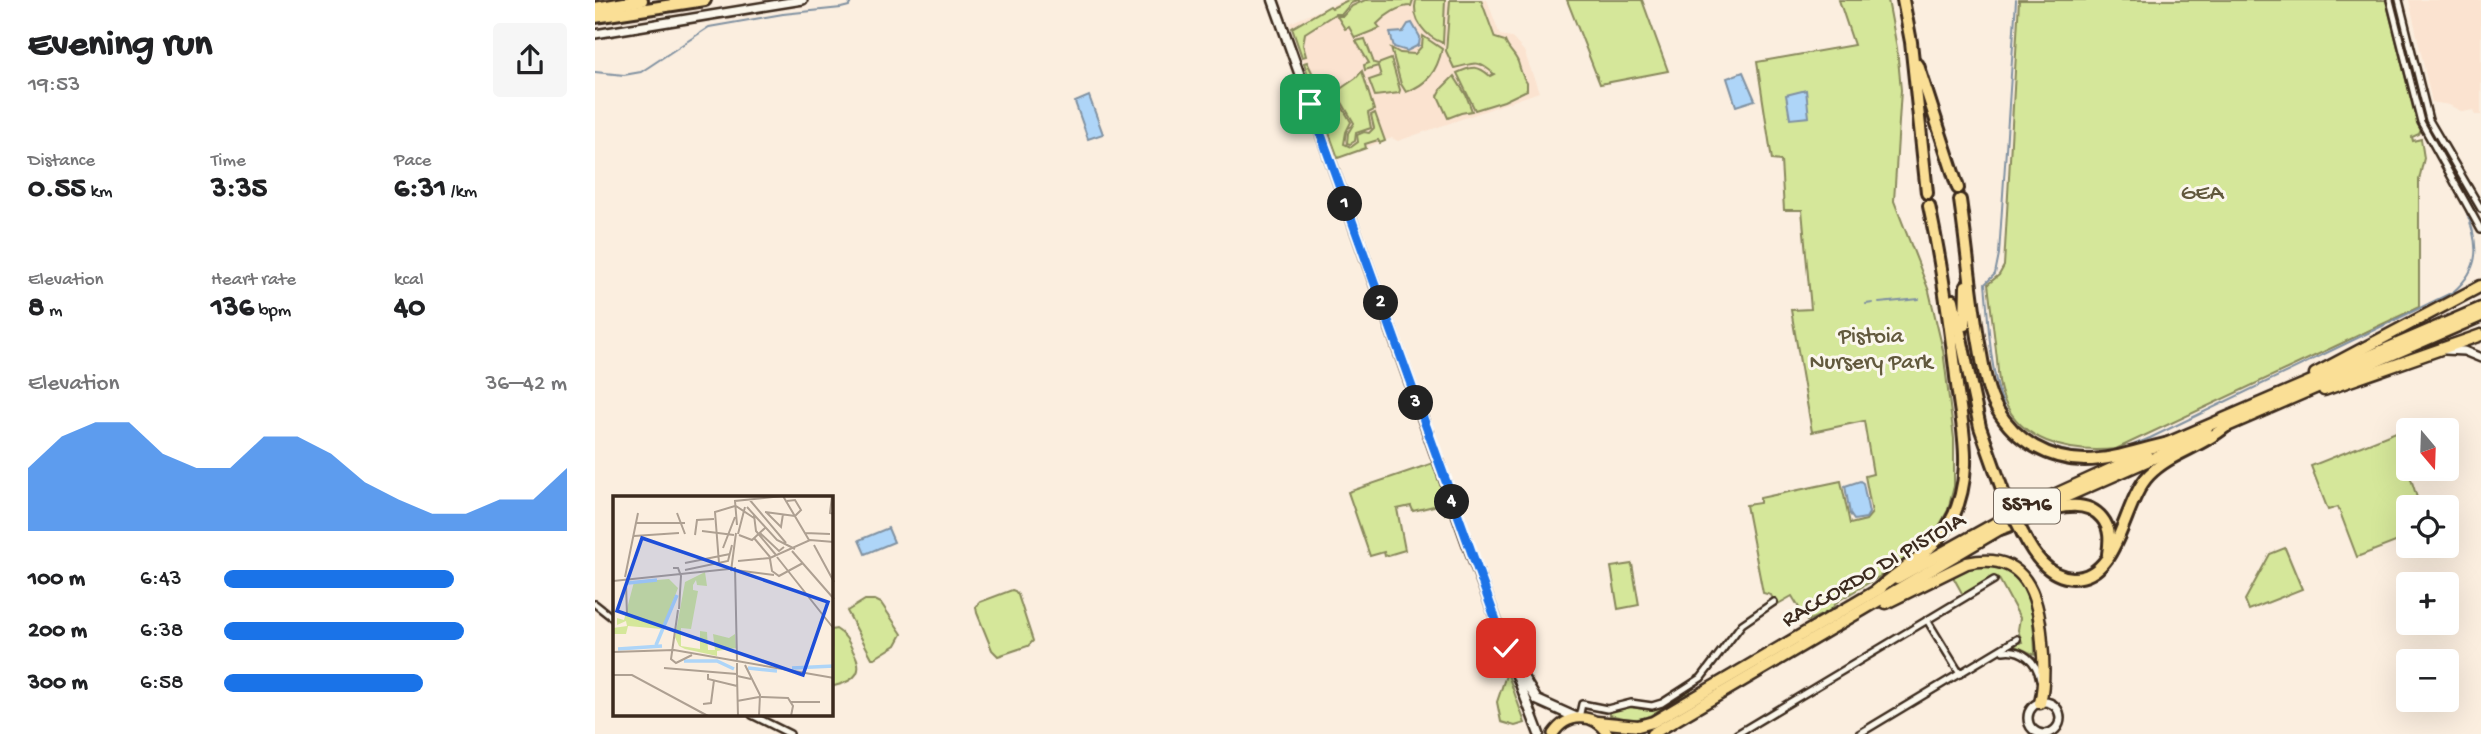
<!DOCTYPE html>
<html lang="en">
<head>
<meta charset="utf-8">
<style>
	body { margin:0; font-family:"Gochi Hand",sans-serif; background:#f6f6f6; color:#202124; height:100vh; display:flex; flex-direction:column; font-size:26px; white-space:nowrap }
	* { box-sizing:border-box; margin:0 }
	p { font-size:23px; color:#757577 }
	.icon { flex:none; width:38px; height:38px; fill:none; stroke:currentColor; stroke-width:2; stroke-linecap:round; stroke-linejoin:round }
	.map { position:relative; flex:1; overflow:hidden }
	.sheet { display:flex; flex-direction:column; background:#fff; width:595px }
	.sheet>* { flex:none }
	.needle { width:46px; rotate:161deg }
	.controls { position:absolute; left:1801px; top:418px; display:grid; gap:14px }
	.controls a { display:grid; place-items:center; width:63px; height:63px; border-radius:7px; background:#fff; box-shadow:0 7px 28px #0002; font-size:35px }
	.pin { position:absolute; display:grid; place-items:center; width:60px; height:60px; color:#fff; margin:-30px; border-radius:14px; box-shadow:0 4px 10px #0006 }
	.km { position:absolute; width:35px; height:35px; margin:-18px; border-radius:50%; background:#222; color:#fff; font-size:19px; line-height:35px; text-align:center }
	.round { display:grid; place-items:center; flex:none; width:74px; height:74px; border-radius:7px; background:#f6f6f6 }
	.overview { display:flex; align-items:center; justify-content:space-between; height:119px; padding:0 28px }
	h1 { font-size:38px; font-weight:800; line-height:52px }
	.stats { display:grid; grid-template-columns:repeat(3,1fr); gap:10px; height:119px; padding:7px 28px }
	.stats div { display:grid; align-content:center }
	.stats b { font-size:30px; font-weight:800 }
	.stats small { font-size:19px; font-weight:400 }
	.stats p { font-size:19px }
	.chart { height:196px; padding:14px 28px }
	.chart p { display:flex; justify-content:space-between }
	.chart svg { width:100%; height:126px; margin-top:7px; fill:#1a73e8; opacity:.7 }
	ul { padding:0 28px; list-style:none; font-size:23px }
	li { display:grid; grid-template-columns:112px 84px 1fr; align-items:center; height:52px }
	li i { height:18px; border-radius:9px; background:#1a73e8 }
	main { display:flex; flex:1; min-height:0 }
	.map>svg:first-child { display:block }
</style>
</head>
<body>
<main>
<section class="sheet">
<div class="overview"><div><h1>Evening run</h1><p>19:53</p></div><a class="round"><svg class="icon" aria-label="share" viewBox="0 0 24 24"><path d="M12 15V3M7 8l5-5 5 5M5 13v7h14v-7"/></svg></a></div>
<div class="stats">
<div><p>Distance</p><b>0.55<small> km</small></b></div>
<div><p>Time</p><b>3:35</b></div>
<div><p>Pace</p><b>6:31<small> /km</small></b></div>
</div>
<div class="stats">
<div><p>Elevation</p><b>8<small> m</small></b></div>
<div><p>Heart rate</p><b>136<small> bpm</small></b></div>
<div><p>kcal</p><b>40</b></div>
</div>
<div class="chart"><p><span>Elevation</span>36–42 m</p>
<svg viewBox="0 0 160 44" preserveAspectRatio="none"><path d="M0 44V22L10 11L20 6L30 6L40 17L50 22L60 22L70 11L80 11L90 17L100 27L110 33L120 38L130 38L140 33L150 33L160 22V44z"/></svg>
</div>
<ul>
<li><b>100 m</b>6:43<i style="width:67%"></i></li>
<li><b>200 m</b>6:38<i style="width:70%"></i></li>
<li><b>300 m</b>6:58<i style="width:58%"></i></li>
</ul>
</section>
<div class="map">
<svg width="1886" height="734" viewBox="0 0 1886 734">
	<rect width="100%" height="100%" fill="#fbeedf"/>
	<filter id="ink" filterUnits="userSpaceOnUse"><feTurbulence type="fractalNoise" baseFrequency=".0143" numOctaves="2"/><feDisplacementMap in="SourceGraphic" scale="14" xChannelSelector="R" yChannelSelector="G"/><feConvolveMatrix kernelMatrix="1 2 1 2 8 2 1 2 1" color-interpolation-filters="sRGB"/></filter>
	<g filter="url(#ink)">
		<g fill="#fbe3d0">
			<path d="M 748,0 L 892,0 L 905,35 L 916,37 L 929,51 L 944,92 L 803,141 L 797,138 L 743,158 L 695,23 Z"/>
			<path d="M 1814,0 L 1886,0 L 1886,115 L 1880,115 L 1878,110 L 1868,112 L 1854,105 L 1837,102 Z"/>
		</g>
		<g fill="#d5e79a" stroke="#88885c" stroke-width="2">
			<path d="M 753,0 L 765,0 L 756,3 L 747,14 L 740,14 L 710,33 L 708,45 L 711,56 L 707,57 L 697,28 L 735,6 L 737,8 Z"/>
			<path d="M 770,0 L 818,0 L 816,6 C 804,6 790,15 782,24 L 785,28 L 760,38 L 754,27 L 750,29 L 742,16 L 748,16 L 757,6 Z"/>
			<path d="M 821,0 L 850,0 L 848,43 C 831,37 816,20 821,0 Z"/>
			<path d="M 855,0 L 886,0 L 900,38 L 910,41 C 913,50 920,54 923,62 C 926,71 926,75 932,83 L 932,90 L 909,101 L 880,110 L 862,73 C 877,66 883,65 895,76 L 899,74 C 881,58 880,64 859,68 L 851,51 Z"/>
			<path d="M 972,0 L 1047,0 L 1073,71 L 1005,84 Z"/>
			<path d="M 1244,0 L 1293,0 L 1302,48 L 1306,90 L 1299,201 L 1334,291 L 1348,350 L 1359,439 L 1359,486 L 1353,510 L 1343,528 L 1323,550 L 1292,572 L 1243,601 L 1234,612 L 1212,621 L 1197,596 L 1181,605 L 1176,595 L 1168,593 L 1151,505 L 1165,503 L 1165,498 L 1246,481 L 1255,524 L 1271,520 L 1277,513 L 1270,476 L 1278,474 L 1269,421 L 1217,432 L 1196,310 L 1216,309 L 1207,210 L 1189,210 L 1186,161 L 1177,160 L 1162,62 L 1259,45 Z"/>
			<path d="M 1424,0 L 1791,0 L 1818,108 L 1826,130 L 1824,134 L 1817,137 L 1818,141 L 1826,139 L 1829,158 L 1824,180 L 1824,307 L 1521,449 C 1475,454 1420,442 1406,391 C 1403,381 1403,370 1402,359 C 1399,334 1396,309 1393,284 L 1404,275 L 1409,266 Z"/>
			<path d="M 828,36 L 847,49 C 842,71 833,84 811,92 L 806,84 L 796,48 L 805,53 L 820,54 L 827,46 Z"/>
			<path d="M 770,39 L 779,63 L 783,64 L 796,59 L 805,90 L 804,93 L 780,96 L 774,80 L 786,76 L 783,66 L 770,70 L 769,65 L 774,63 L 761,41 Z"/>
			<path d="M 712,62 L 723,85 L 739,93 L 756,122 L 751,132 L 749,144 L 756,147 L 763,142 L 762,135 L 769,132 L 774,133 L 779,128 L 776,115 L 780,113 L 790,141 L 785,143 L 783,140 L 770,144 L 771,148 L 743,158 L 709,63 Z"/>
			<path d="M 767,71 L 779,110 L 773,113 L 776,128 L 761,133 L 760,141 L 755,144 L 752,143 L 753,133 L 759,123 L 741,92 L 761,78 Z"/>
			<path d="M 859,76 L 871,95 L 877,111 L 866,113 L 853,118 L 843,96 L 847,88 Z"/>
			<path d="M 1801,432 L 1825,507 L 1813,508 L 1813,527 L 1808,530 L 1811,538 L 1762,557 L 1743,507 L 1733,510 L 1716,466 Z"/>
			<path d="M 838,463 L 855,513 L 850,514 L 847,504 L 818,511 L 816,506 L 802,509 L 810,550 L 790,556 L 789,552 L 775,556 L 753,492 Z"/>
			<path d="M 1690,548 L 1707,589 L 1654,610 L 1650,600 L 1675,554 Z"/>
			<path d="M 1037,564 L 1044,605 L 1023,609 L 1016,567 Z"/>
			<path d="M 1382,564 C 1389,565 1397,565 1404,567 C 1439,577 1439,626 1440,655 L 1418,645 L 1427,642 L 1423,630 L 1425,618 L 1403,577 L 1368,595 L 1356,573 Z"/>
			<path d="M 417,590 L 420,591 L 423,595 L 438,641 L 433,646 L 403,656 L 397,650 L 382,613 L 381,607 L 385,602 Z"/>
			<path d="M 270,600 L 280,600 L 286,603 L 307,634 L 301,645 L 280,658 L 277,658 L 253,613 L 252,611 Z"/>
			<path d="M 241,629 C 250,634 254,642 258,651 C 270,671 261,681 239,686 L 236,685 L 236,630 Z"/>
			<path d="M 912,672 L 930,723 L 920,726 L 906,722 L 902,702 Z"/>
			<path d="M 1094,689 L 1098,695 C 1077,695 1063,717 1043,719 C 1033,720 1024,717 1015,715 L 1015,712 C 1038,701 1042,712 1060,709 C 1071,706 1084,695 1094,689 Z"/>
		</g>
		<g fill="#aed5f8" stroke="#8091a1" stroke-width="2">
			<path d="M 817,23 L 825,37 L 824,45 L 812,51 L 799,47 L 795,33 L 808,32 L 813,24 Z"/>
			<path d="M 1148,72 L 1160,100 L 1141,106 L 1132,78 Z"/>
			<path d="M 1211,90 L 1214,117 L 1195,119 L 1191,95 Z"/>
			<path d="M 494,96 L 508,134 L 493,139 L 480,102 Z"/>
			<path d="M 1265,481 L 1268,483 L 1274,513 L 1271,518 L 1259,520 L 1255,514 L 1250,486 Z"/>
			<path d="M 293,528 L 299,542 L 270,554 L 264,540 Z"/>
		</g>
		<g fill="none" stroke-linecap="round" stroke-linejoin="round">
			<g stroke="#8091a1" stroke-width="2">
				<path d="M 1421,0 L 1404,254 L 1400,274 L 1390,284 C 1394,322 1394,371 1409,406 C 1425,446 1481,459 1520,451 C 1532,449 1544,442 1555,438 L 1858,292 C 1886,268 1885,245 1870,208"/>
				<path d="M 0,72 L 29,75 L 46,72 L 114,27 L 188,14 L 246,8 L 254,6 L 257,0"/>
				<path d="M 1284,303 L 1324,299"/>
				<path d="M 1271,304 L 1278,303"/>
			</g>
			<defs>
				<g id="minor">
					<path d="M 1795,0 L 1826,122 L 1886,230"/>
					<path d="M 1804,0 L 1834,120 L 1886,209"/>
					<path d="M 0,604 L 19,619"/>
					<path d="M 1332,620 L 1365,674"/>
					<path d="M 1408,651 C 1427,648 1442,661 1445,680"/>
					<path d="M 157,715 L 195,734"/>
					<path d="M 984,718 L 987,704 L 1012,709 L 1036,703 L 1057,706 L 1067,703 L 1106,678 L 1147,624 L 1179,602"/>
					<path d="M 1142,734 L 1399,580"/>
					<path d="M 1264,734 L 1422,639"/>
				</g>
				<g id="tertiary">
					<path d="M 0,34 L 208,0"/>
					<path d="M 1850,350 L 1869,351 L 1886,358"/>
					<circle cx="1449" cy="718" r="16"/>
				</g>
				<g id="secondary">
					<path d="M 678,0 L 872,543 L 944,734"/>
					<path d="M 925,672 L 942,700 L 980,717"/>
				</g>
				<path id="primary" d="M 958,734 C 972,713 999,712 1013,734"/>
				<g id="trunk">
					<path d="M 1720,374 L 1886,286"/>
					<path d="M 1729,390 L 1886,335"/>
					<path d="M 1630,427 L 1886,316"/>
					<path d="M 1568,445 L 1886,308"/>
					<path d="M 1441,510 L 1613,434"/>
					<path d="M 1302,578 L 1415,515 L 1551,453"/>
					<path d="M 1291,603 L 1372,563 C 1431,550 1444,596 1447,643 C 1449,663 1450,683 1445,703"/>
					<path d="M 1002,722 L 1043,726 L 1058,722 L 1286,588"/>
					<path d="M 1057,734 L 1412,525"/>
				</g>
				<g id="motorway">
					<path d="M 1308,0 L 1316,42 L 1332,193"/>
					<path d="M 0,8 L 47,0"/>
					<path d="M 0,17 L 110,0"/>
					<path d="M 1323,65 L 1363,188"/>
					<path d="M 1365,200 C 1372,248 1376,296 1384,343 C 1388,365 1391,390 1402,409 C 1420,441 1455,460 1490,460 C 1519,460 1546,449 1574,443"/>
					<path d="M 1358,300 L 1385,427 L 1412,503"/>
					<path d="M 1370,325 L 1371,286"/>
					<path d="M 1405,529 C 1432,521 1483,488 1507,518 C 1516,529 1515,541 1513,554"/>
					<path d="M 1428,534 C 1438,554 1453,577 1478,578 C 1525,578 1527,503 1554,475 C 1575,453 1607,447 1630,427"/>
					<path d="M 1282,590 C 1306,568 1335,554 1353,526 C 1364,508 1369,486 1370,465 C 1371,438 1365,411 1362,385 C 1355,324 1347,265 1334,206"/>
				</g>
			</defs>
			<use href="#minor" stroke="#3b2a1e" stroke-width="10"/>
			<use href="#tertiary" stroke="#3b2a1e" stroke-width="12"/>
			<use href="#secondary" stroke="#3b2a1e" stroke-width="13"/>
			<use href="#primary" stroke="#3b2a1e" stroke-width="14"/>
			<use href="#trunk" stroke="#3b2a1e" stroke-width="15"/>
			<use href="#motorway" stroke="#3b2a1e" stroke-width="16"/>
			<use href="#minor" stroke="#fbf7ec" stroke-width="5"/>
			<use href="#tertiary" stroke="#fbf7ec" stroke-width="7"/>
			<use href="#secondary" stroke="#fbf7ec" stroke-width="8"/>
			<use href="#primary" stroke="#fadf96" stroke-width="9"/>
			<use href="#trunk" stroke="#fadf96" stroke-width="10"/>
			<use href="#motorway" stroke="#fadf96" stroke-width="10"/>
			<defs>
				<path id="motorway-bridge" d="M 1412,503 L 1428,534"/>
			</defs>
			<use href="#motorway-bridge" stroke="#3b2a1e" stroke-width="16" stroke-linecap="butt"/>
			<use href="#motorway-bridge" stroke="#fadf96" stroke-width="10"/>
		</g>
	</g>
	<g fill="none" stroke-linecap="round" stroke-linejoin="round" filter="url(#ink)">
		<defs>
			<path id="route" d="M 715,104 L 911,648"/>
		</defs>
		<use href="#route" stroke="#fff" stroke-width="14"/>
		<use href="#route" stroke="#1a73e8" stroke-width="9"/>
	</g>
	<g text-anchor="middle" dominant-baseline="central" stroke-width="6" stroke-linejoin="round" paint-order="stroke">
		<rect fill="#fbf7ec" stroke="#75685c" stroke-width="2" x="1399" y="488.5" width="66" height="35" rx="5"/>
		<g font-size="21" font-weight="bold" fill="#3b2a1e">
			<text x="1432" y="506">SS716</text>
		</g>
		<g font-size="23" fill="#62593d" stroke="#fbf7ec">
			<text x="1607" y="194">GEA</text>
			<text x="1276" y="337">Pistoia<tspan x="1276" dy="26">Nursery Park</tspan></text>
		</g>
		<g font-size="23" fill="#3b2a1e" stroke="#fbf7ec">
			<text transform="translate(1279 571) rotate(-30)">RACCORDO DI PISTOIA</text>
		</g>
	</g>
	<g transform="translate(18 496)">
		<rect width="220" height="220" fill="#fbeedf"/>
		<path d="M 92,76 L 94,90 L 84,89 L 83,84 L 80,89 L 80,94 L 85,95 L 78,133 L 68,132 L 68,150 L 87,153 L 87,135 L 94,136 L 95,154 L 102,154 L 100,138 L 116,142 L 122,138 L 123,152 L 104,155 L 104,160 L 72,153 L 66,150 L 62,141 L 72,86 ZM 56,83 L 65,92 L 49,133 L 15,130 L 13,138 L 0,138 L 0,132 L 14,130 L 13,125 L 4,129 L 4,122 L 11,124 L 21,86 Z" fill="#d5e79a"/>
		<path fill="none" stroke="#aed5f8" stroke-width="3.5" d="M 15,87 L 44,84M 43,149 L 64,99M 5,153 L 49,150M 71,165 L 104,165 L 121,173M 135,172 L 164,175M 179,172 L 221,170"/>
		<path fill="none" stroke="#aea092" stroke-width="2" d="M 23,0 L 50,0M 170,0 L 196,44M 219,0 L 217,17 L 221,18M 136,3 L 173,47M 174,5 L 182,4 L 188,14 L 182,20M 123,10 L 141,22M 134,11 L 164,44 L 182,53M 152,16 L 182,20M 153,16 L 168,31 L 170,18M 64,17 L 72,38M 141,19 L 143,35 L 163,59M 23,27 L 72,27M 124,29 L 122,5 L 169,0M 89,35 L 121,39M 147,37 L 166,55 L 171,51M 192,37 L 217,38M 125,38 L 132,11M 82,39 L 84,24 L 101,23M 126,39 L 139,44 L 152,32M 21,40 L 66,37M 141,42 L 157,61M 201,49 L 221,86M 110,52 L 122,21M 179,55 L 221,103M 164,61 L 221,133M 157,63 L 159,75 L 166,80 L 190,67M 125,65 L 157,62 L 197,44 L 221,46M 72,67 L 117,58M 106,67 L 102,16 L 122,10M 122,71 L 124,164M 60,72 L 65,72 L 68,80 L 66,113M 72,74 L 115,65 L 119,49M 122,74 L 161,79M 118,75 L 123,37M 12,81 L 25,17M 0,85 L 116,73M 13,87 L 14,120M 65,114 L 58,163 L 63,167 L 79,159M 0,156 L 61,154 L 221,182M 124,167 L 124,180 L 138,183M 132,169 L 147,199 L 146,220M 51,172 L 124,178M 95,178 L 95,183 L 124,190M 0,179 L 19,179 L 95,220M 124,180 L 125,220M 148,201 L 175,202 L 180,210 L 178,220M 124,205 L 146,201M 178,206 L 207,206M 90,208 L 98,207 L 101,184"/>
		<path fill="#1d4ed8" fill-opacity="0.15" stroke="#1d4ed8" stroke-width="3.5" d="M 29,42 L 215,106 L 190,179 L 4,115 Z"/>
		<rect width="220" height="220" fill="none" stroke="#3b2a1e" stroke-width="3.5"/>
	</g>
</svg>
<div class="controls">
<a><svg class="needle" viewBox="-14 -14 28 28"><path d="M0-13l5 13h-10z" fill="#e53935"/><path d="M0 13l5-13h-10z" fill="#757577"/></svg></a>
<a><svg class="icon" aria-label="locate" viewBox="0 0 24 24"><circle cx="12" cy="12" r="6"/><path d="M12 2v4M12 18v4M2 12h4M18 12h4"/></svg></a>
<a>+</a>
<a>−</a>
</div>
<div class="pin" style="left:715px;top:104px;background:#1e9e55"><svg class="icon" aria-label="arrive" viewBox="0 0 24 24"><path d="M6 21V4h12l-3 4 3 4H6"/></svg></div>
<div class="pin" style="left:911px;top:648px;background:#d93025"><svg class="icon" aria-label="check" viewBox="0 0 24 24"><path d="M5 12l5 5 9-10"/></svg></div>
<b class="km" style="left:750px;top:204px">1</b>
<b class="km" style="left:786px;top:303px">2</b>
<b class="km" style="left:821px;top:403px">3</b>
<b class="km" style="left:857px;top:502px">4</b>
</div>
</main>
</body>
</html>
